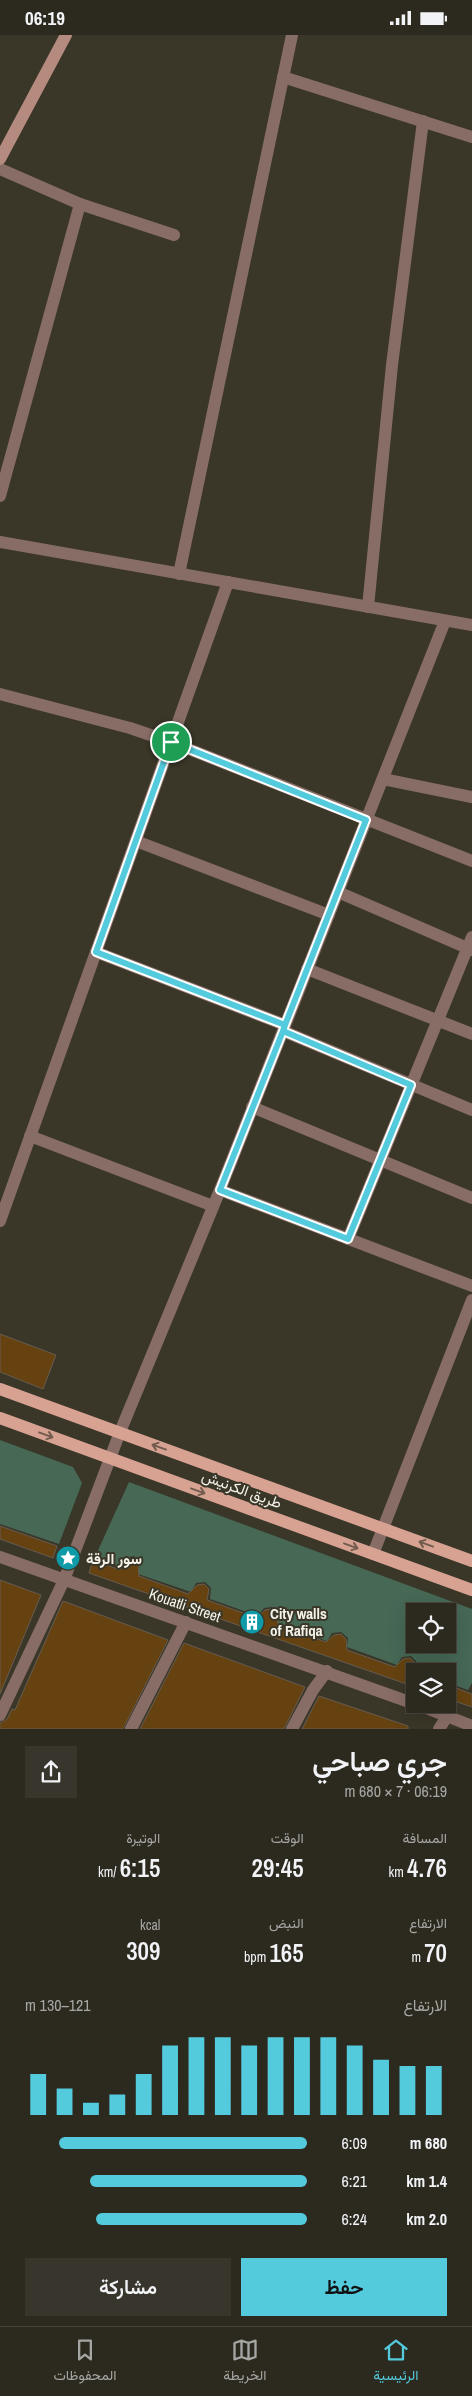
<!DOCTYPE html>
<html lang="ar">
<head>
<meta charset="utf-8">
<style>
	body { margin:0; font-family:"Archivo Narrow",Vazirmatn,sans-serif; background:#38352c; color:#f1f3f6; direction:rtl; height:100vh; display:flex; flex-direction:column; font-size:19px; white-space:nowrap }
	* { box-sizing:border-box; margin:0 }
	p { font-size:16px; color:#a6a6a4 }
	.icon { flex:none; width:28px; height:28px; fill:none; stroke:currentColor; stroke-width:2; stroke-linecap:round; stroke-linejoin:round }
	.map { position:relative; height:1694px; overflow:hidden; direction:ltr }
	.details { display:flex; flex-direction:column; background:#2c291f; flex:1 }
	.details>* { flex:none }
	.buttons { position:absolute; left:406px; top:1568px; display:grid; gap:10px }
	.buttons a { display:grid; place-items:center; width:50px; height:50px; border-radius:0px; background:#2c291f; box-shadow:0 5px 20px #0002,0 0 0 1px #48453d; font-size:25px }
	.pin { position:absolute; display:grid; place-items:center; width:42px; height:42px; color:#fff; margin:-21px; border:2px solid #fff; border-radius:50%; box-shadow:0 1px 5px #0007 }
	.round { display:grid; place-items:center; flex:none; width:52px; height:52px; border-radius:0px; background:#38352c }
	.headline { display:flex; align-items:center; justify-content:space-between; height:85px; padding:0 25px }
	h1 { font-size:28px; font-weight:600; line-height:38px }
	.figures { display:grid; grid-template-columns:repeat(3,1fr); gap:8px; height:85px; padding:5px 25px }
	.figures div { display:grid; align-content:center }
	.figures b { font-size:25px; font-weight:600 }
	.figures small { font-size:14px; font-weight:400 }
	.figures p { font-size:14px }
	.chart { height:140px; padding:10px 25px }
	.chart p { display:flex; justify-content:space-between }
	.chart svg { width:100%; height:90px; margin-top:5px; stroke:#54cadd; stroke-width:6 }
	.button { display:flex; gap:10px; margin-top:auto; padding:10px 25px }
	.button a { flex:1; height:58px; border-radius:0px; background:#54cadd; color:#111; font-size:20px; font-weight:600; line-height:58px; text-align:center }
	.button a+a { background:#38352c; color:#f1f3f6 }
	ul { padding:0 25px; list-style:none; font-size:16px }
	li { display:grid; grid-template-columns:80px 60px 1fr; align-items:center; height:38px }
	li i { height:12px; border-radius:6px; background:#54cadd }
	.status { display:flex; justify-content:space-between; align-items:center; height:35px; padding:0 25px; background:#2c291f; direction:ltr }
	.status svg { height:14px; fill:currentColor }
	.tab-bar { display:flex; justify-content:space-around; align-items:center; height:70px; border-top:1px solid #48453d; background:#2c291f; font-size:14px; color:#a6a6a4 }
	.tab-bar a { display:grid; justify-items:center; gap:2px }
	.tab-bar .active { color:#54cadd }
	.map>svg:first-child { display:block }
</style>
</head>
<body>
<div class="status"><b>06:19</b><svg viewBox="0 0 49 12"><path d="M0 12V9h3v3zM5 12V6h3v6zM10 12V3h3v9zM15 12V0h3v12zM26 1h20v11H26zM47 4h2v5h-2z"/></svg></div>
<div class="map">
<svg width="472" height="1694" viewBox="0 0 472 1694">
	<rect width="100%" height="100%" fill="#3a3729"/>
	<g fill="#466855" fill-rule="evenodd">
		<path d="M 0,1405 L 73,1432 L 82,1448 L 59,1509 L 0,1489 Z"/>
		<path d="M 129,1447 L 472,1574 L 472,1648 L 468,1655 L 448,1648 L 448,1636 L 416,1636 L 417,1627 L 411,1621 L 402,1622 L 397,1630 L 347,1612 L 348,1603 L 341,1597 L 332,1598 L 327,1606 L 278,1588 L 279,1578 L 272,1572 L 264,1573 L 258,1581 L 210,1564 L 211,1553 L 205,1547 L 196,1548 L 191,1557 L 138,1539 L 140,1528 L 134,1521 L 124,1523 L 119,1532 L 95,1522 ZM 415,1576 L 448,1576 L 448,1609 L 415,1609 Z"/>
	</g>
	<g fill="#654210" stroke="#675c50">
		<path d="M 0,1299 L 56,1320 L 43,1354 L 0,1337 Z"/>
		<path d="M 0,1491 L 57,1511 L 53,1523 L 0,1504 Z"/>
		<path d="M 129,1523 L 138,1528 L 139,1541 L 188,1559 L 197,1550 L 204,1549 L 209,1554 L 207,1565 L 257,1583 L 265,1575 L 272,1574 L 277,1579 L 278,1590 L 326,1607 L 334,1600 L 341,1599 L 346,1604 L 347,1615 L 395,1632 L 403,1624 L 410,1623 L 415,1628 L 415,1652 L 89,1538 L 93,1525 L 120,1535 L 123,1527 Z"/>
		<path d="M 0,1545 L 41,1560 L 0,1659 Z"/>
		<path d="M 63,1566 L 168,1605 L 123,1694 L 0,1694 L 0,1688 L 7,1684 L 12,1674 L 15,1675 Z"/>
		<path d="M 184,1608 L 305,1652 L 284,1694 L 140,1694 Z"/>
		<path d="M 448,1650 L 472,1659 L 472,1672 L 448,1664 Z"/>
		<path d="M 319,1661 L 408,1691 L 408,1694 L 302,1694 Z"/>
	</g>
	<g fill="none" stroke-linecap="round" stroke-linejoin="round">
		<g stroke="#886d66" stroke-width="12">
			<path d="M 283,42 L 472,102"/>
			<path d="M 0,134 L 80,169 L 174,200"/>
			<path d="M 0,461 L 80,169"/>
			<path d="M 179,539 L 292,0"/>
			<path d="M 368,572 L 392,330 L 423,86"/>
			<path d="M 0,659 L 130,693 L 171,707 L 472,826"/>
			<path d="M 383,744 L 472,762"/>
			<path d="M 136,806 L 329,880"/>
			<path d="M 338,857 L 472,915"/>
			<path d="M 96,917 L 285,990"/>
			<path d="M 307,934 L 472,999"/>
			<path d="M 283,996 L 472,1075"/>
			<path d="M 252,1072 L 472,1163"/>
			<path d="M 30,1101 L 213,1171"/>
			<path d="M 220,1155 L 472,1251"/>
			<path d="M 348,1204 L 472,902"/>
			<path d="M 373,1519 L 472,1265"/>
			<path d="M 131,1694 L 186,1587"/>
			<path d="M 292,1694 L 313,1655 L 327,1636"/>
			<path d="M 439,1694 L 448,1680"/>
		</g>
		<g stroke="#886d66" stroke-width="12">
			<path d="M 0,507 L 472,590"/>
			<path d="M 0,1186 L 228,547"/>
			<path d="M 0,1522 L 415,1669"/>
			<path d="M 416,1669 L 472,1691"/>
			<path d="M 0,1680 L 64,1545 L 120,1397 L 220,1155 L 445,586"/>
		</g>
		<path stroke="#b58b80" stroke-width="12" d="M 0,124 L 66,0"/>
		<g stroke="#d8a293" stroke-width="12">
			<path d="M 0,1354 L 472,1526"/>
			<path d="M 0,1383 L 472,1555"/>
		</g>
	</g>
	<defs><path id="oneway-shaft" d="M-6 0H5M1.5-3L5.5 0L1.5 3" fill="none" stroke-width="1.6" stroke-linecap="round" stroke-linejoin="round" transform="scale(1.25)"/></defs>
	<g stroke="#715c4e">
		<use href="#oneway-shaft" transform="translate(46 1400) rotate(20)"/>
		<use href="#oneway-shaft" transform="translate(159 1412) rotate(-160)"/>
		<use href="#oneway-shaft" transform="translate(198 1456) rotate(20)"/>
		<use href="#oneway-shaft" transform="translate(426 1509) rotate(-160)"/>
		<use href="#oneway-shaft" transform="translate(351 1511) rotate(20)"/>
	</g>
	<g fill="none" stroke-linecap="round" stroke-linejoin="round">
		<defs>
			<path id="route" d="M 171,707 L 96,917 L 285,990 L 283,996 L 220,1155 L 348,1204 L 411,1050 L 283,996 L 285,990 L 366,785 L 171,707"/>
		</defs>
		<use href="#route" stroke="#fff" stroke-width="10"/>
		<use href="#route" stroke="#54cadd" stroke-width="6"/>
	</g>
	<defs>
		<symbol id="sight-disc" viewBox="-11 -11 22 22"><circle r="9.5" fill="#0f9aa8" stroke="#3a3729"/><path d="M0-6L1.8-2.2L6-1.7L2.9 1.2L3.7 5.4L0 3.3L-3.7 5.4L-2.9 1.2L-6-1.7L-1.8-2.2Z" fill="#fff"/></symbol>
		<symbol id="building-disc" viewBox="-11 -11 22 22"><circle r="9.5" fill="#0f9aa8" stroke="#3a3729"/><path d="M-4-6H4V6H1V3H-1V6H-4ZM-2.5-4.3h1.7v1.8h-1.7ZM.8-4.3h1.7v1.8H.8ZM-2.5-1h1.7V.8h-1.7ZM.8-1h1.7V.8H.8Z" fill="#fff"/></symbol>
	</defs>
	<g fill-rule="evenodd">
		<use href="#sight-disc" x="54" y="1509" width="28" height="28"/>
		<use href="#building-disc" x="238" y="1573" width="28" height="28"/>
	</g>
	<g text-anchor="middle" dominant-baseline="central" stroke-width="4" stroke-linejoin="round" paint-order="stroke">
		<g font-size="15" fill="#f5f3ea" stroke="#3a3729">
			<text transform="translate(242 1454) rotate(20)">طريق الكرنيش</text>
			<text transform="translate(185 1570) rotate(19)">Kouatli Street</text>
		</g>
		<g font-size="15" font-weight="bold" fill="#f5f3ea" stroke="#3a3729" text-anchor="start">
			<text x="86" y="1523">سور الرقة</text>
			<text x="270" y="1578">City walls<tspan x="270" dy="17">of Rafiqa</tspan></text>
		</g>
	</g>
</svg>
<div class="buttons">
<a><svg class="icon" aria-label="locate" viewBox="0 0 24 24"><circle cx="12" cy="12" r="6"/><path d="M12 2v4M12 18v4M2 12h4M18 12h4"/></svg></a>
<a><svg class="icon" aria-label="layers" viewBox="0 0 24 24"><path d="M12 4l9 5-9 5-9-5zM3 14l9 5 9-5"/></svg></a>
</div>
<div class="pin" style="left:171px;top:707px;background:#1e9e55"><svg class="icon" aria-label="arrive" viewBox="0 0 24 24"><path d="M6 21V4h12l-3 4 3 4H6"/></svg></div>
</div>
<section class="details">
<div class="headline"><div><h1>جري صباحي</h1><p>06:19 · 7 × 680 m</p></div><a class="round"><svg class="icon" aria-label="share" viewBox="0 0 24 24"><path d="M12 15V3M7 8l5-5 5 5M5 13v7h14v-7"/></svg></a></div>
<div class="figures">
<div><p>المسافة</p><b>4.76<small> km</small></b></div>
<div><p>الوقت</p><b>29:45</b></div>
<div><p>الوتيرة</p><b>6:15<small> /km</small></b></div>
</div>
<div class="figures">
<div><p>الارتفاع</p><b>70<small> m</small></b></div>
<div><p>النبض</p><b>165<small> bpm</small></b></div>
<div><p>kcal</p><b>309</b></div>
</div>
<div class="chart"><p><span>الارتفاع</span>121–130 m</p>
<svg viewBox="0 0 160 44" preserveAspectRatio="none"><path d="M5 44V24M15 44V31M25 44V38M35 44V34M45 44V24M55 44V10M65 44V6M75 44V6M85 44V10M95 44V6M105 44V6M115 44V6M125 44V10M135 44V17M145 44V20M155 44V20"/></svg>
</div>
<ul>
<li><b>680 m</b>6:09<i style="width:88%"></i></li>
<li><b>1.4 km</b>6:21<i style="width:77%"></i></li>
<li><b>2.0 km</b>6:24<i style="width:75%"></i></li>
</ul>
<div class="button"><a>حفظ</a><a>مشاركة</a></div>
</section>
<nav class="tab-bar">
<a class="active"><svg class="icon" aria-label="home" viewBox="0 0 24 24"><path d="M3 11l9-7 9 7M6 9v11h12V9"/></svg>الرئيسية</a>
<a><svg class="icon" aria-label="map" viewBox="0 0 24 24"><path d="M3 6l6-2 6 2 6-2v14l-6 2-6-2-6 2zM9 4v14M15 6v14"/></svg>الخريطة</a>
<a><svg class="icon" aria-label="saved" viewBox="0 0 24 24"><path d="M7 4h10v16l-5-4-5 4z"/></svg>المحفوظات</a>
</nav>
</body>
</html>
